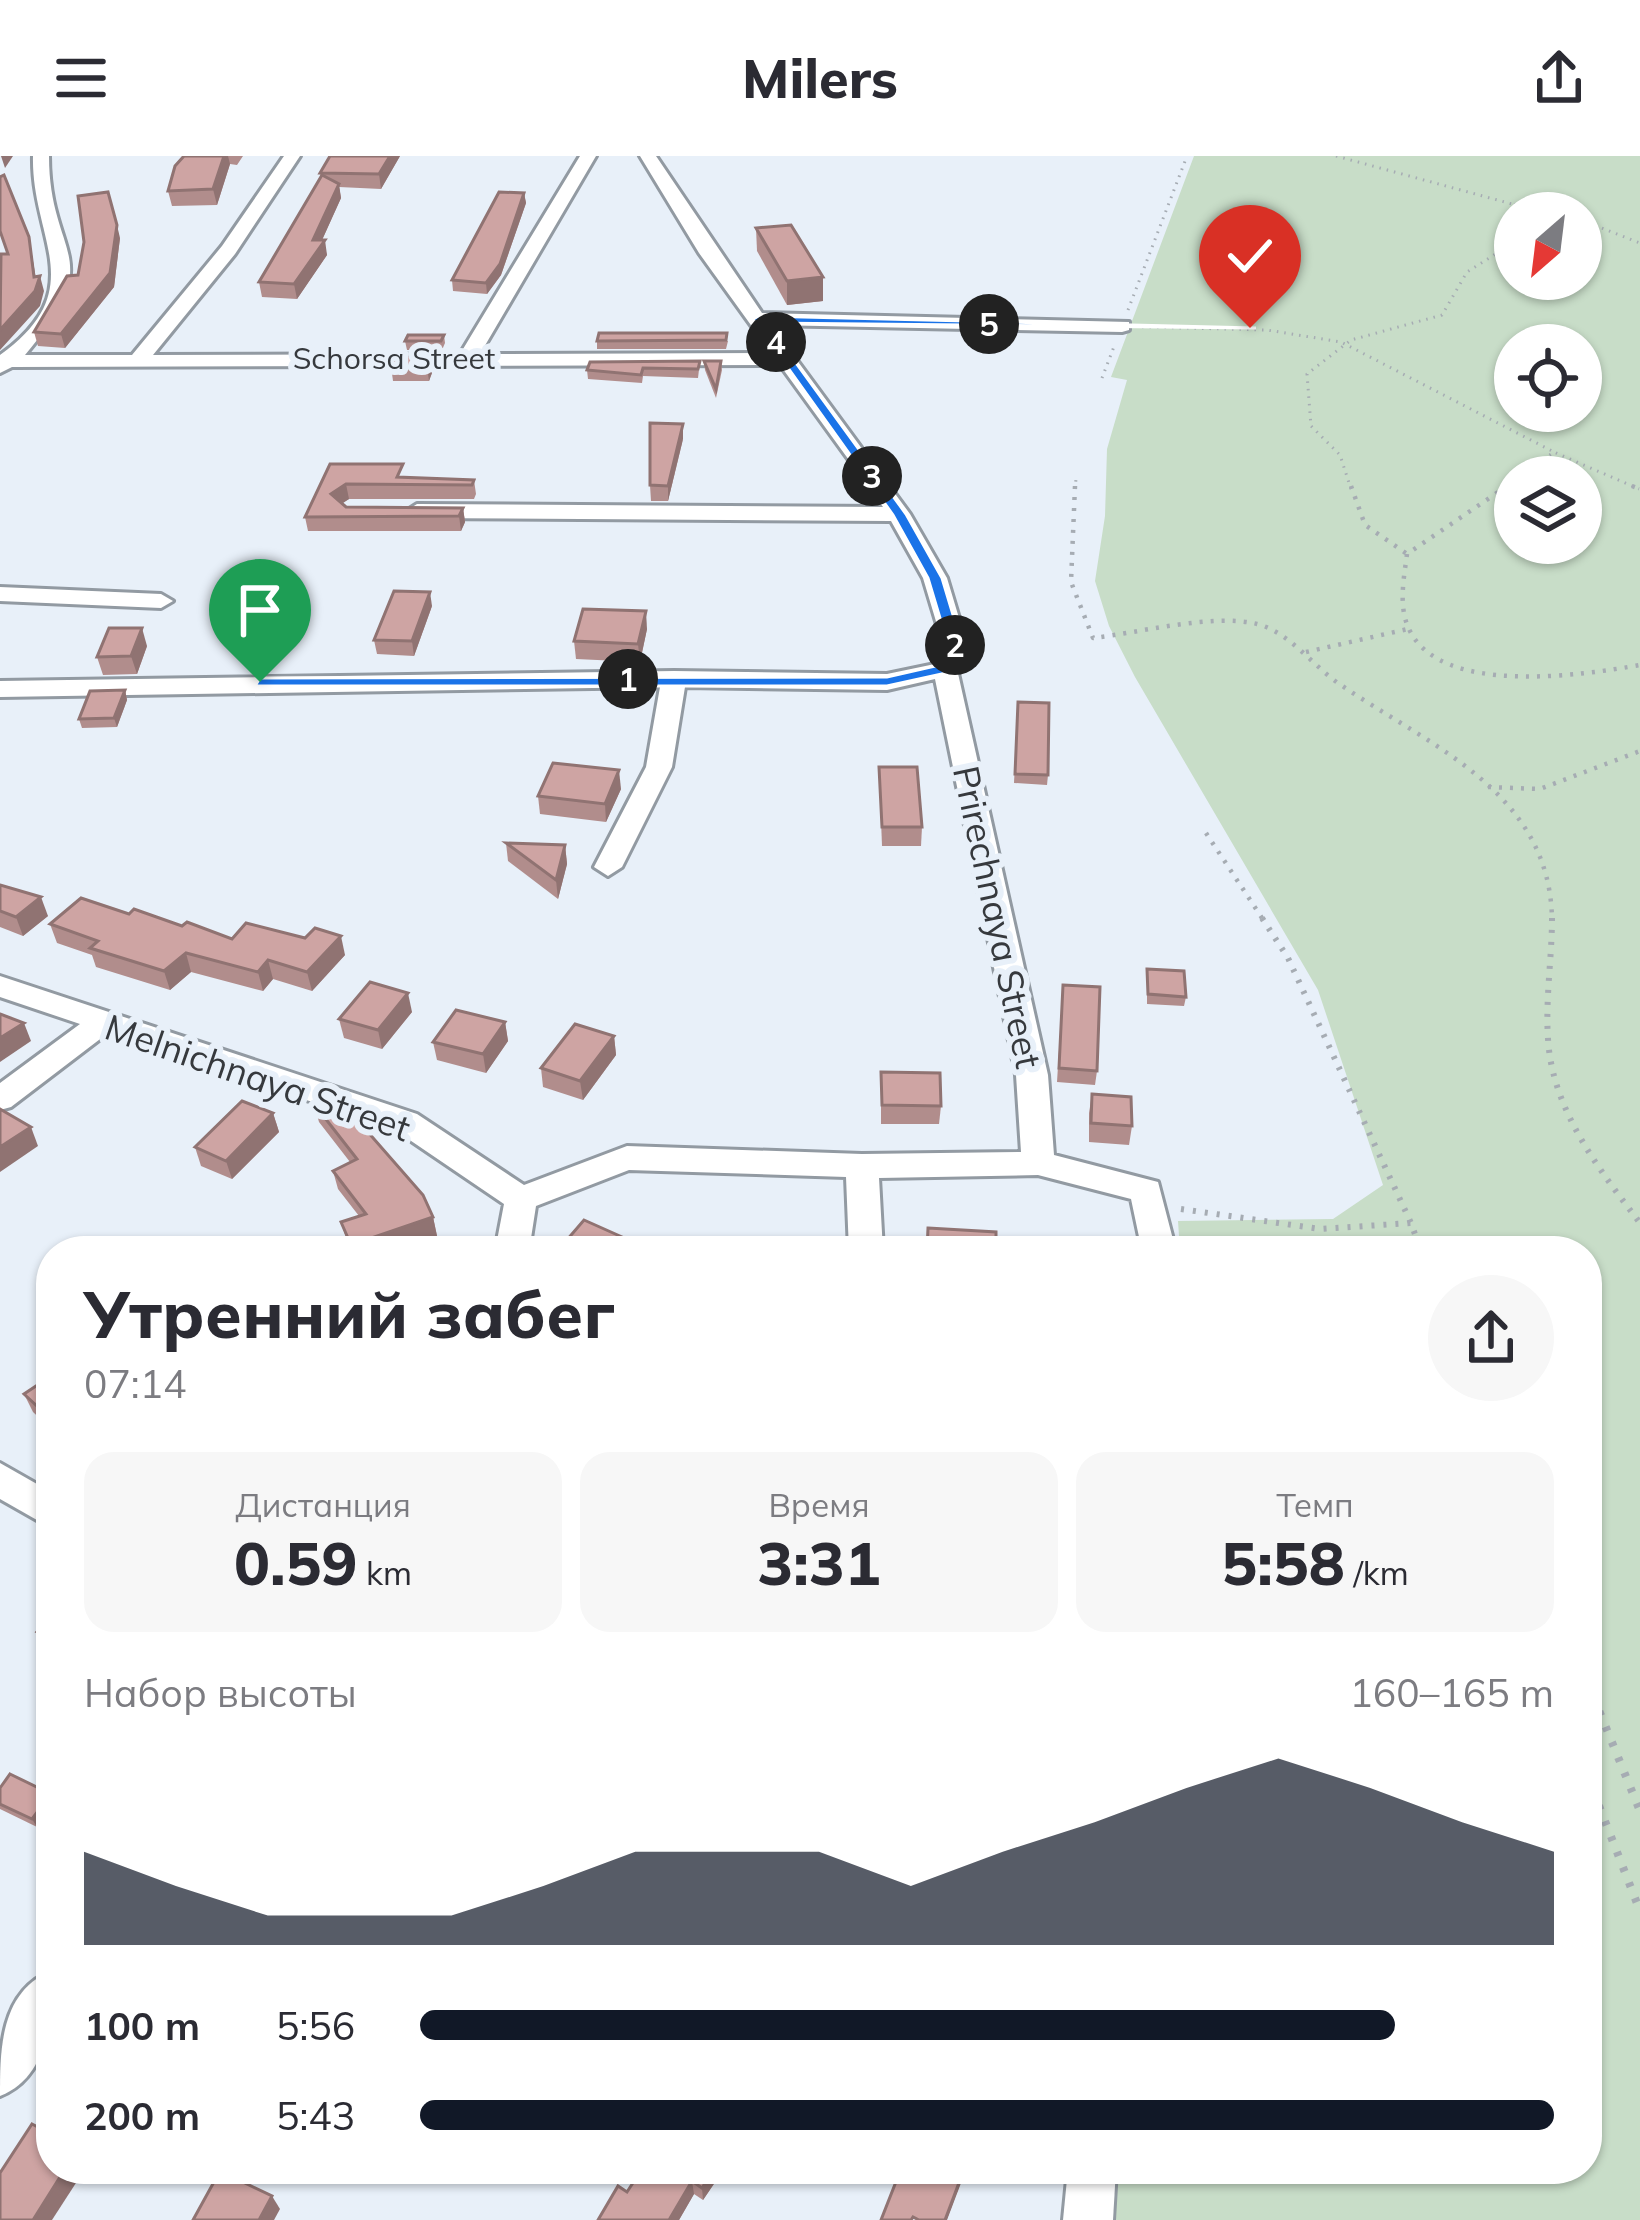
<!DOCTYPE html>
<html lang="ru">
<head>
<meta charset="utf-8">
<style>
	body { margin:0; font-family:Mulish,sans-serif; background:#f7f7f7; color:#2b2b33; height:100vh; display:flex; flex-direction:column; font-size:45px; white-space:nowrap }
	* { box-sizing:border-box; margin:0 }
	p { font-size:39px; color:#7c7c81 }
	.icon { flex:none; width:66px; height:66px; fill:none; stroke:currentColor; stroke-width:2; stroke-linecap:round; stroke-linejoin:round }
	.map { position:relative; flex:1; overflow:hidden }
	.side { position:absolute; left:36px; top:1080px; width:1566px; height:948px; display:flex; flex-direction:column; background:#fff; border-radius:48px; box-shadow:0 3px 9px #0004 }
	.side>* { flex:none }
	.needle { width:78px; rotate:208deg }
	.controls { position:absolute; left:1494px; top:36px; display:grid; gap:24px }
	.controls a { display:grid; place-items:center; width:108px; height:108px; border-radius:50%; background:#fff; box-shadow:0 3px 9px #0004; font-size:60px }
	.pin { position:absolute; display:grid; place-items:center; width:102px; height:102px; color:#fff; margin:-123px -51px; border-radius:50% 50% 50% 0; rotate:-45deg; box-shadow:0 0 12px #0007 }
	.pin .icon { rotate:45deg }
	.km { position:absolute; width:60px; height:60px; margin:-30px; border-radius:50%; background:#222; color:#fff; font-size:33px; line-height:60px; text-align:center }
	.round { display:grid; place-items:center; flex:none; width:126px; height:126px; border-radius:63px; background:#f7f7f7 }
	.headline { display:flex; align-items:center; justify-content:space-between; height:204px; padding:0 48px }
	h1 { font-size:66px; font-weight:800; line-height:90px }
	.stats { display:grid; grid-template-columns:repeat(3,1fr); gap:18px; height:204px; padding:12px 48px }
	.stats div { display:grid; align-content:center; border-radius:30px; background:#f7f7f7; text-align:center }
	.stats b { font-size:60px; font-weight:800 }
	.stats small { font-size:33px; font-weight:400 }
	.stats p { font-size:33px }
	.chart { height:336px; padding:24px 48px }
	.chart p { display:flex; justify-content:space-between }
	.chart svg { width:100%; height:216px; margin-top:12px; fill:#111827; opacity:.7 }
	ul { padding:0 48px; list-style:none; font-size:39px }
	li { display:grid; grid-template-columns:192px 144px 1fr; align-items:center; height:90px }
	li i { height:30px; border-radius:15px; background:#111827 }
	header { display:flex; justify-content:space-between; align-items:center; height:156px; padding:0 48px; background:#fff; font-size:54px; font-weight:800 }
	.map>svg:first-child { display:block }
</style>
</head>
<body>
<header><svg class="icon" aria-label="menu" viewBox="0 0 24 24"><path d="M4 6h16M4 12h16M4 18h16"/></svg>Milers<svg class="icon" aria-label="share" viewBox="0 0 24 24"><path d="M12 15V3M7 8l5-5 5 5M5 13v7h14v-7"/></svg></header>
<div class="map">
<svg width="1640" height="2064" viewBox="0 0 1640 2064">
	<rect width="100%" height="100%" fill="#e8f0f9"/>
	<path fill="#c8ddc8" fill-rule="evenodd" d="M 1194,0 L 1640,0 L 1640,2064 L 1100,2064 L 1114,2013 L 1587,2013 L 1587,1095 L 1180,1095 L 1178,1065 L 1333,1063 L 1383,1029 L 1318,834 L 1135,521 L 1109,470 L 1095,425 L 1105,360 L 1107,293 L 1127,224 L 1111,221 ZM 1515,57 L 1581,57 L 1581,123 L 1515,123 ZM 1515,189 L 1581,189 L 1581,255 L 1515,255 ZM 1515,321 L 1581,321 L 1581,387 L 1515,387 Z"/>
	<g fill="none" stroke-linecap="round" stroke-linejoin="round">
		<defs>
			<g id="minor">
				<path d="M 33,0 L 49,0 C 49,103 110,99 25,199 L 132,199 L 222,90 L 284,0 L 300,0 L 235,98 L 153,199 L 460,198 L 580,0 L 596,0 L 480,198 L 771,197 L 699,97 L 640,0 L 656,0 L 762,157 L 1129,166 L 1129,174 L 1122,176 L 771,169 L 910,358 L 947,422 L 968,492 L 957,513 L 1048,919 L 1054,999 L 1158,1026 L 1176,1095 L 1142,1095 L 1131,1043 L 1038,1019 L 879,1022 L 883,1095 L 849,1095 L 846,1021 L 629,1014 L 536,1050 L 529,1095 L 495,1095 L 504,1048 L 395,974 L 108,877 L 11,951 L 0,954 L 0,927 L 80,868 L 0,841 L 0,820 L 417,958 L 524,1029 L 627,990 L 862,998 L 1021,996 L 1016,919 L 935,523 L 887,534 L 685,531 L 672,611 L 622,711 L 608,720 L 594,711 L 646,611 L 660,531 L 0,541 L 0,525 L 674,515 L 887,518 L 935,508 L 944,492 L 923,422 L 891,365 L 417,362 L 406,355 L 417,348 L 883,351 L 780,209 L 12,211 L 0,217 L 0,199 C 92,133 31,83 33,0 Z"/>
				<path d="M 0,431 L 161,438 L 173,445 L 161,452 L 0,445 Z"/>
				<path d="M 0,1307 L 51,1336 L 51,1372 L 0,1343 Z"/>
				<path d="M 51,1815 C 51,1861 50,1920 0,1940 C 0,1894 0,1836 51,1815 Z"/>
				<path d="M 1068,2013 L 1116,2013 L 1113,2064 L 1063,2064 Z"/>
			</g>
		</defs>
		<use href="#minor" stroke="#929aa2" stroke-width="6"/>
		<g stroke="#a6acb3" stroke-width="3" stroke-dasharray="1.5 6" stroke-linecap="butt">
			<path d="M 1336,0 L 1512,48"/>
			<path d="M 1581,64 L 1640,87"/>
			<path d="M 1515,68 L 1512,48 L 1559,57"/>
			<path d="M 1128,154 L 1187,0"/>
			<path d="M 1142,171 L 1267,174 L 1341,186 L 1554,296"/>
			<path d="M 1102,222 L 1115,188"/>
			<path d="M 1519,321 L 1554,296 L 1639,333"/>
			<path d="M 1075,333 L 1076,323"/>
			<path d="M 1351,333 L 1340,299 L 1311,270 L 1307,218 L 1351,184 L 1442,159 L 1467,116 L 1513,87 L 1515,80"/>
			<path d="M 1503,333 L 1515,324"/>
		</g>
		<g stroke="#a6acb3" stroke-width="4.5" stroke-dasharray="3 8" stroke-linecap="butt">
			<path d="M 1075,330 L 1071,426 L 1093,482 C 1138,477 1213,457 1257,468 C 1289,476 1311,508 1338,527 C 1429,590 1551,635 1552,765"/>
			<path d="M 1351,330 L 1365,369 L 1407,398"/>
			<path d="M 1507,330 L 1407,398 C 1404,422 1398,450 1409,473 C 1440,541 1583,519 1640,509"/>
			<path d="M 1632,330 L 1640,333"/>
			<path d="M 1306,496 L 1408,473"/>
			<path d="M 1488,631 L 1540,633 L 1640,595"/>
			<path d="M 1206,677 L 1264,765"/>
		</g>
		<g stroke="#a6acb3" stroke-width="6" stroke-dasharray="3 9" stroke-linecap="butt">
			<path d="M 1262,762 L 1288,802 L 1411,1067"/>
			<path d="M 1552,762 C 1552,805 1544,850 1549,894 C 1557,960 1601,1016 1640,1067"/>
			<path d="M 1181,1053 L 1320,1073 L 1411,1067 L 1421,1095"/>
			<path d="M 1187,1091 L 1219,1095"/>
		</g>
		<g stroke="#a6acb3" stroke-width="8" stroke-dasharray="4.5 12" stroke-linecap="butt">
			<path d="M 1587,1525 L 1640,1655"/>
			<path d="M 1587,1619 L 1640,1755"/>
		</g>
		<use href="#minor" fill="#fff" fill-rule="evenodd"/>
	</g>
	<g fill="#b18d8c">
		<path d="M 184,0 L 243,0 L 237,9 L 230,8 L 217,49 L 172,50 L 168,35 Z"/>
		<path d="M 400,0 L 381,33 L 339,31 L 341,42 L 322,84 L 327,99 L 297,143 L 262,141 L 259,126 L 321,21 L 320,17 Z"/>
		<path d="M 524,37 L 526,47 L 501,119 L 487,138 L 453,135 L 452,124 Z"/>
		<path d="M 756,72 L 823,121 L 823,145 L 787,149 L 757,95 Z"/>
		<path d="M 120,82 L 114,131 L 65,192 L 38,190 L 34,176 L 78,119 Z"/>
		<path d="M 599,177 L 728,185 L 726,193 L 597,193 L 597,185 Z"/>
		<path d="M 444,179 L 445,187 L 442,194 L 407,194 L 405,185 Z"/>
		<path d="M 431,199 L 433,214 L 429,225 L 393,225 L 391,210 Z"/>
		<path d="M 700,205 L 698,222 L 643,220 L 642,227 L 588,223 L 587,214 Z"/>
		<path d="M 704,205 L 721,205 L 722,214 L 716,242 L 705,214 Z"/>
		<path d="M 683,283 L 668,345 L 651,345 L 650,329 Z"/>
		<path d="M 330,308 L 405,321 L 474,324 L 476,338 L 474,343 L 349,343 L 342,347 L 346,351 L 463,352 L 465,366 L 461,375 L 308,375 L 305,361 Z"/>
		<path d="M 432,450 L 414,500 L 377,498 L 374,484 Z"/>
		<path d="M 647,473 L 640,506 L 576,503 L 574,485 Z"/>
		<path d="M 147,490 L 137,518 L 103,519 L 97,501 Z"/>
		<path d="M 125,534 L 127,544 L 117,571 L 82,572 L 79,563 Z"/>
		<path d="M 1018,546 L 1048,619 L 1047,629 L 1014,627 Z"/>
		<path d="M 879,611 L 922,671 L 921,690 L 882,690 Z"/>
		<path d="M 621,633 L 606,666 L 540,658 L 538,640 Z"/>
		<path d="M 506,687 L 565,689 L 567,708 L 558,743 L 508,705 Z"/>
		<path d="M 0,729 L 48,760 L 23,780 L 0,771 Z"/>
		<path d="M 129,758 L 232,783 L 345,799 L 312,835 L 273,823 L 263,835 L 191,816 L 170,834 L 96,811 L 92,799 L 57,787 L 50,768 Z"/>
		<path d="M 1147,813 L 1186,841 L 1184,850 L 1147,848 Z"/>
		<path d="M 1063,829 L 1097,915 L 1095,929 L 1057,926 Z"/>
		<path d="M 412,856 L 382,893 L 344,882 L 339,863 Z"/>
		<path d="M 505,866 L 508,885 L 486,917 L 437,904 L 433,886 Z"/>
		<path d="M 614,880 L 616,899 L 583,944 L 543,931 L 541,912 Z"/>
		<path d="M 881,916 L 941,950 L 939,968 L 881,968 Z"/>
		<path d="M 1092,938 L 1132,970 L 1129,989 L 1089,986 L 1089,957 Z"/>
		<path d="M 314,948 L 433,1061 L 437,1080 L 393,1095 L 350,1095 L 341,1066 L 359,1060 L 338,1033 L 333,1015 L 350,1006 L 319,966 Z"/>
		<path d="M 273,957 L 279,976 L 232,1023 L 201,1010 L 195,991 Z"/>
		<path d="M 51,1220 L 51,1273 L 33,1256 L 24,1238 Z"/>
		<path d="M 51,1462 L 51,1496 L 47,1493 L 37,1476 Z"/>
		<path d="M 0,1632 L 51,1638 L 51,1653 L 37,1671 L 0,1653 Z"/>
		<path d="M 642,2013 L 724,2013 L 703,2044 L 694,2038 L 679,2064 L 598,2064 L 627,2036 Z"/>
	</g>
	<g fill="#907372">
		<path d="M 1,0 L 13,0 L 5,12 Z"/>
		<path d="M 224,0 L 228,0 L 230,8 L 217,49 L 213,33 Z"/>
		<path d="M 390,0 L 400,0 L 381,33 L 379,18 Z"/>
		<path d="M 339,28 L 341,42 L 318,93 L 325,84 L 327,99 L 297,143 L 294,128 Z"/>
		<path d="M 524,37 L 526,47 L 501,119 L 487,138 L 486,127 Z"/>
		<path d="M 117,69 L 120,82 L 114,131 L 65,192 L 61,178 Z"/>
		<path d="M 29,81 L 37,129 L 40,120 L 44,135 L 40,150 L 0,194 L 0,174 L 34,121 Z"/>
		<path d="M 823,121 L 823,145 L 787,149 L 787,125 Z"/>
		<path d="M 431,199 L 433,214 L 429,225 L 427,210 Z"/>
		<path d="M 683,268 L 683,283 L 668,345 L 668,330 Z"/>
		<path d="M 346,328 L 349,343 L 334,353 L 331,338 Z"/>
		<path d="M 463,352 L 465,366 L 461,375 L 459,360 Z"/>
		<path d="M 430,436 L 432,450 L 414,500 L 412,485 Z"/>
		<path d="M 646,455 L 647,473 L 640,506 L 638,488 Z"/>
		<path d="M 142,472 L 147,490 L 137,518 L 131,500 Z"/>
		<path d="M 125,534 L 127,544 L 117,571 L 114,562 Z"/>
		<path d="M 619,614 L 621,633 L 606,666 L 605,648 Z"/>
		<path d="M 565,689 L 567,708 L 558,743 L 556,724 Z"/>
		<path d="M 41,741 L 48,760 L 23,780 L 16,761 Z"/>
		<path d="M 341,780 L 345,799 L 312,835 L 307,816 Z"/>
		<path d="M 186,797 L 191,816 L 170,834 L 164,815 Z"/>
		<path d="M 268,804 L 273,823 L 263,835 L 258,816 Z"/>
		<path d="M 408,837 L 412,856 L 382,893 L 378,874 Z"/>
		<path d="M 505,866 L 508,885 L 486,917 L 483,898 Z"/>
		<path d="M 24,867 L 31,885 L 0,906 L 0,882 Z"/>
		<path d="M 614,880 L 616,899 L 583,944 L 580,925 Z"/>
		<path d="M 273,957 L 279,976 L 232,1023 L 226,1005 Z"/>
		<path d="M 31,971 L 38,990 L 0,1016 L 0,991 Z"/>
		<path d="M 433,1061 L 437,1080 L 393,1095 L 352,1095 L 351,1089 Z"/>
		<path d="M 622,1081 L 624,1095 L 610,1095 Z"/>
		<path d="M 51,1638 L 51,1653 L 37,1671 L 32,1663 Z"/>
		<path d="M 65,2013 L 85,2013 L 52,2064 L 33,2064 Z"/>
		<path d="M 714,2013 L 724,2013 L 703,2044 L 702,2032 Z"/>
		<path d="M 963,2016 L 961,2027 L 947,2064 L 945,2064 Z"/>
		<path d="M 692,2025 L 694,2038 L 679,2064 L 669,2064 Z"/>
		<path d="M 272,2040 L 280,2053 L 274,2064 L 259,2064 Z"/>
	</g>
	<g fill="#cea4a3" stroke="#907372" stroke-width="3">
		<path d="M 184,0 L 224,0 L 213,33 L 168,35 L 175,10 Z"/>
		<path d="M 330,0 L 390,0 L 379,18 L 320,17 Z"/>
		<path d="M 4,19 L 29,81 L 34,121 L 40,120 L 35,135 L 0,174 L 1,98 L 8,98 L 0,75 L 0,21 Z"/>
		<path d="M 322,19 L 339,28 L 313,84 L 325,84 L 294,128 L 259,126 Z"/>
		<path d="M 108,36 L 117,69 L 110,117 L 61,178 L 34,176 L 67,120 L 78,119 L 84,86 L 78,40 Z"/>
		<path d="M 499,36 L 524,37 L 500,108 L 486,127 L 452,124 Z"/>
		<path d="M 791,69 L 823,121 L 787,125 L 756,72 Z"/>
		<path d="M 599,177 L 727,177 L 726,184 L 597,185 Z"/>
		<path d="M 408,179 L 444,179 L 441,185 L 405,185 Z"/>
		<path d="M 431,199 L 427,210 L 391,210 L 395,200 Z"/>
		<path d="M 700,205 L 698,213 L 643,212 L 641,219 L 587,214 L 590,206 Z"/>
		<path d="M 704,205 L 721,205 L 716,233 Z"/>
		<path d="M 650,267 L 683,268 L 668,330 L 650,329 Z"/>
		<path d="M 330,308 L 403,308 L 397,321 L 474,324 L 472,329 L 346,328 L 331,338 L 346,351 L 463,352 L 459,360 L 305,361 Z"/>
		<path d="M 394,435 L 430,436 L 412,485 L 374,484 Z"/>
		<path d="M 583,453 L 646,455 L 638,488 L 574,485 Z"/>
		<path d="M 109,472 L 142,472 L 131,500 L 97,501 Z"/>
		<path d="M 125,534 L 114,562 L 79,563 L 90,535 Z"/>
		<path d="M 1018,546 L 1049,547 L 1048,619 L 1015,618 Z"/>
		<path d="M 553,607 L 619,614 L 605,648 L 538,640 Z"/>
		<path d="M 879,611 L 917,611 L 922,671 L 882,671 Z"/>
		<path d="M 506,687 L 565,689 L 556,724 Z"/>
		<path d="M 0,729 L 41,741 L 16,761 L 0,755 Z"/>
		<path d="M 81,742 L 129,758 L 134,753 L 182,770 L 187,766 L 232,783 L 246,767 L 305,782 L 315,772 L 341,780 L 307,816 L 268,804 L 258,816 L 186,797 L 164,815 L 90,792 L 98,785 L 50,768 Z"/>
		<path d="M 1147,813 L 1184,815 L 1186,841 L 1148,838 Z"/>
		<path d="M 370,826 L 408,837 L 378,874 L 339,863 Z"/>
		<path d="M 1063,829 L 1100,831 L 1097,915 L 1059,912 Z"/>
		<path d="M 456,854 L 505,866 L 483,898 L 433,886 Z"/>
		<path d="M 0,858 L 24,867 L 0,882 Z"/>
		<path d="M 575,868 L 614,880 L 580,925 L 541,912 Z"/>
		<path d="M 881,916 L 940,917 L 941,950 L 882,949 Z"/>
		<path d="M 326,938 L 339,943 L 423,1039 L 433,1061 L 351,1089 L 341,1066 L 366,1058 L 333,1015 L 357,1003 L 314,948 Z"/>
		<path d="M 1092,938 L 1131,941 L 1132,970 L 1091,967 Z"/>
		<path d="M 242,945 L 273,957 L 226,1005 L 195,991 Z"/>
		<path d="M 0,953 L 31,971 L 0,991 Z"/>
		<path d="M 584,1064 L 622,1081 L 610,1095 L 567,1095 L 560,1092 Z"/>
		<path d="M 928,1072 L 996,1076 L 996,1095 L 927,1095 Z"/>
		<path d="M 51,1220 L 51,1263 L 24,1238 Z"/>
		<path d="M 51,1462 L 51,1484 L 37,1476 Z"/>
		<path d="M 10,1618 L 51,1638 L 32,1663 L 0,1648 L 0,1632 Z"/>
		<path d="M 32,1968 L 51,1978 L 51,2013 L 65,2013 L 33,2064 L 0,2064 L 0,2017 Z"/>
		<path d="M 642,2013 L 714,2013 L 702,2032 L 692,2025 L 669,2064 L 598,2064 L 618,2030 L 627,2036 Z"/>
		<path d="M 901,2013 L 956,2013 L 963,2016 L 945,2064 L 919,2064 L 913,2061 L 911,2064 L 881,2064 Z"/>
		<path d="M 220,2015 L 272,2040 L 259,2064 L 193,2064 Z"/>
	</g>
	<path fill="#1a73e8" stroke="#fff" stroke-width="3" d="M 759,160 L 1256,172 L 767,167 L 906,358 L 942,422 L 963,492 L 951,516 L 887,530 L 255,530 L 260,522 L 887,521 L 940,509 L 949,492 L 928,422 L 893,359 L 753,163 Z"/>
	<g text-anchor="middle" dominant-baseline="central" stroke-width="12" stroke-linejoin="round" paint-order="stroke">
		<g font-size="30" fill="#36393d" stroke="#e8f0f9">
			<text x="394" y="202">Schorsa Street</text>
		</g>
		<g font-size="36" fill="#36393d" stroke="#e8f0f9">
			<text transform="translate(998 761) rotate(78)">Prirechnaya Street</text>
			<text transform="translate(258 921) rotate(19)">Melnichnaya Street</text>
		</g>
	</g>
</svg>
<div class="controls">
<a><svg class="needle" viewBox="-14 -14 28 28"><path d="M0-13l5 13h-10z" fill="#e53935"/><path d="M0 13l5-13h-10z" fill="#7c7c81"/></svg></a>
<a><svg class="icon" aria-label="locate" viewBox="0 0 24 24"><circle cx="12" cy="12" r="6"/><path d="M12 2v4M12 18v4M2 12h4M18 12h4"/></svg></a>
<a><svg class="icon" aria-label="layers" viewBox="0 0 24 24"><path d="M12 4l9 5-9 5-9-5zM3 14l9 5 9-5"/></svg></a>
</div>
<div class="pin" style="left:260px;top:526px;background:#1e9e55"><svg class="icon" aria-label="arrive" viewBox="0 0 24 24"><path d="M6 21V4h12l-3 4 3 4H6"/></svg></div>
<div class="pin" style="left:1250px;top:172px;background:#d93025"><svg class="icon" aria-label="check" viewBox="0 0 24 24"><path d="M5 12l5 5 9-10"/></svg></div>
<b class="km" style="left:628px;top:523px">1</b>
<b class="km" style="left:955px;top:489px">2</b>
<b class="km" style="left:872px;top:320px">3</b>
<b class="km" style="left:776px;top:186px">4</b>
<b class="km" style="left:989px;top:168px">5</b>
<section class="side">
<div class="headline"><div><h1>Утренний забег</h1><p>07:14</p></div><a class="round"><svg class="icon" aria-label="share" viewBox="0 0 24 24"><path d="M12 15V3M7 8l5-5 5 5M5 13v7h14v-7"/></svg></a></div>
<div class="stats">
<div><p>Дистанция</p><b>0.59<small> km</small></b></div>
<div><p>Время</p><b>3:31</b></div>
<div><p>Темп</p><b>5:58<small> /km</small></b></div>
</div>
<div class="chart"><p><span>Набор высоты</span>160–165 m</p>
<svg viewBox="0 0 160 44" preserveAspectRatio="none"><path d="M0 44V25L10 32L20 38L30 38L40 38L50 32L60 25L70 25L80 25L90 32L100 25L110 19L120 12L130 6L140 12L150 19L160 25V44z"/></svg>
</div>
<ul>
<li><b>100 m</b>5:56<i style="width:86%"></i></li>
<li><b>200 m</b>5:43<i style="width:100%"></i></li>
</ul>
</section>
</div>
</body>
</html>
